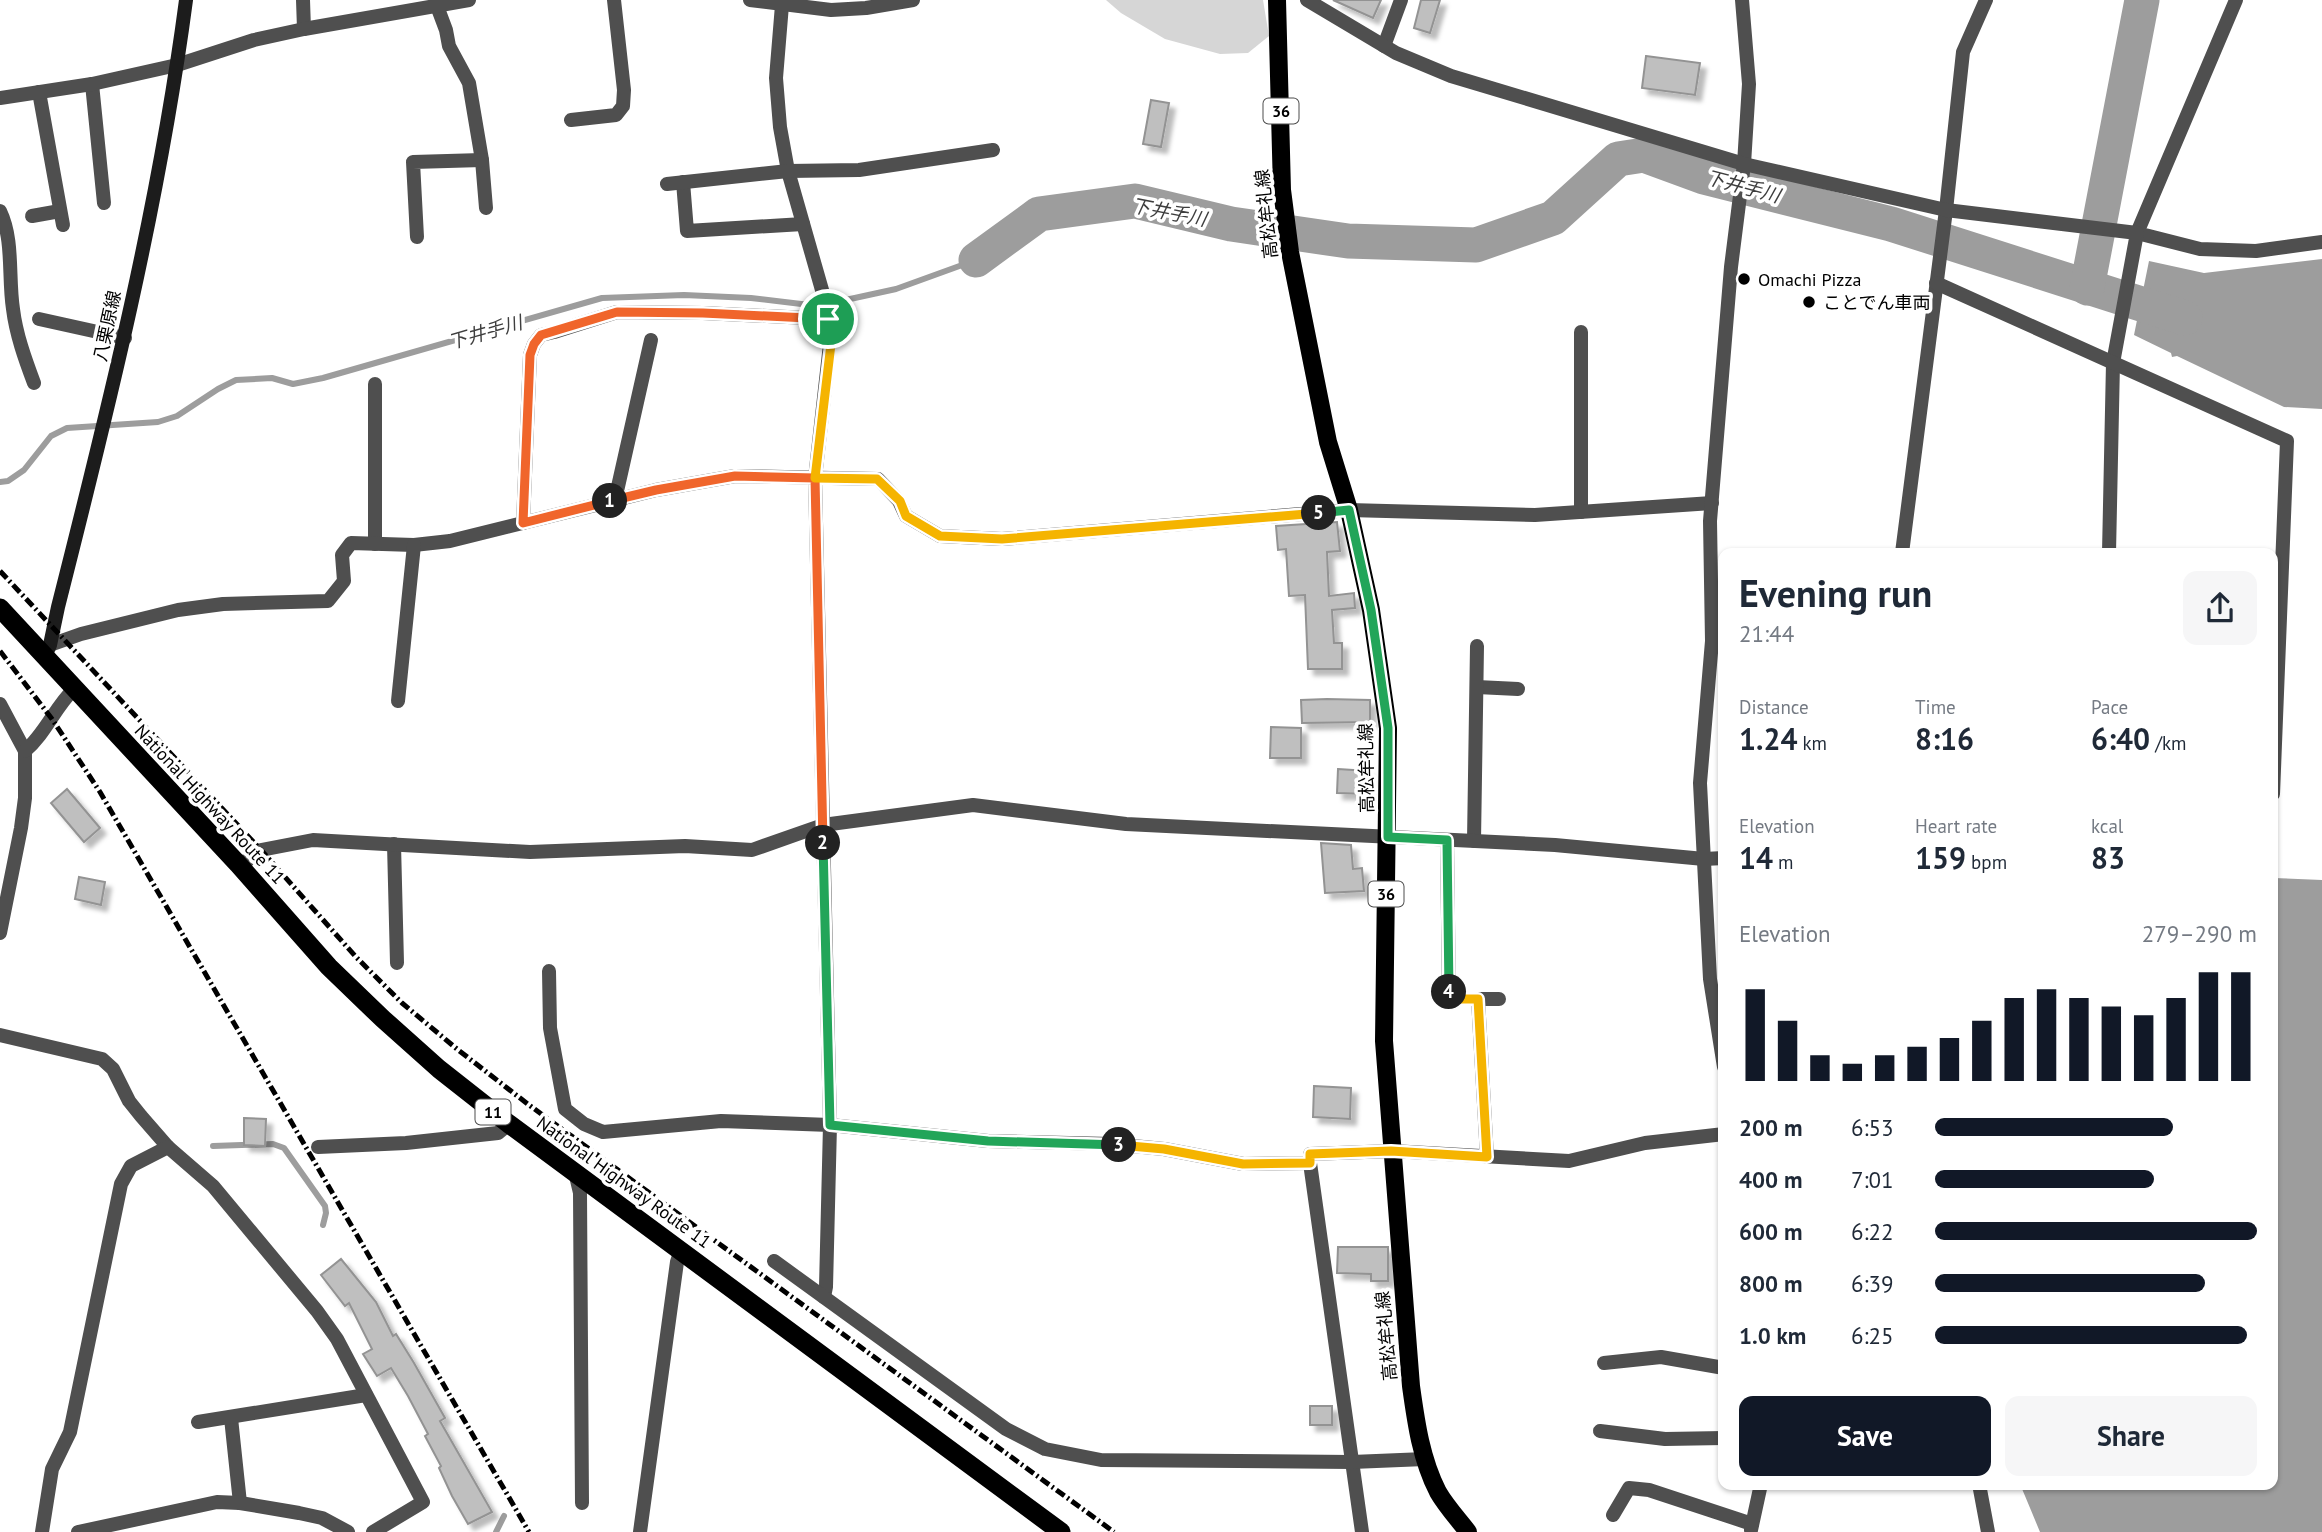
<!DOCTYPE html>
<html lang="en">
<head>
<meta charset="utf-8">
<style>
	body { margin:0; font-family:"PT Sans","Noto Sans JP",sans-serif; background:#f6f6f7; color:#1f2937; height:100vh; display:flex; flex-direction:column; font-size:26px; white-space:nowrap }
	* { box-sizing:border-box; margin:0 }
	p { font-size:23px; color:#747a83 }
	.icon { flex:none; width:38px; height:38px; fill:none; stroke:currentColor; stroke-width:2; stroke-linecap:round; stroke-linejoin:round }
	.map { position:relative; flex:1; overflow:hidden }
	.sheet { position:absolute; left:1718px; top:548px; width:560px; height:942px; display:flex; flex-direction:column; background:#fff; border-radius:14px; box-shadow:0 2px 5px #0004 }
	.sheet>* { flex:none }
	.pin { position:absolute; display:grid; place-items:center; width:60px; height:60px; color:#fff; margin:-30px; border:4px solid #fff; border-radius:50%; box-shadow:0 2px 7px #0007 }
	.km { position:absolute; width:35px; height:35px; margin:-18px; border-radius:50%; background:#222; color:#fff; font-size:19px; line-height:35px; text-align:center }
	.round { display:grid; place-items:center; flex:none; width:74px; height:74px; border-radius:14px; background:#f6f6f7 }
	.summary { display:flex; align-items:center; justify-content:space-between; height:119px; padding:0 21px }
	h1 { font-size:38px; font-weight:600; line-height:52px }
	.stats { display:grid; grid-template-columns:repeat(3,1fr); gap:10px; height:119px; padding:7px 21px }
	.stats div { display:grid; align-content:center }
	.stats b { font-size:30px; font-weight:600 }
	.stats small { font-size:19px; font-weight:400 }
	.stats p { font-size:19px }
	.chart { height:196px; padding:14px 21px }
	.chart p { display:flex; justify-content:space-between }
	.chart svg { width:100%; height:126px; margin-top:7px; stroke:#111827; stroke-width:6 }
	.cta { display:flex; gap:14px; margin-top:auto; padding:14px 21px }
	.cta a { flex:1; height:80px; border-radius:14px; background:#111827; color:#fff; font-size:28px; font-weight:600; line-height:80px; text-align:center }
	.cta a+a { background:#f6f6f7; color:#1f2937 }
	ul { padding:0 21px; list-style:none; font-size:23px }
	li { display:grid; grid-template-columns:112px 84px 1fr; align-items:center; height:52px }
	li i { height:18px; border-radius:9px; background:#111827 }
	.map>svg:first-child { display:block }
</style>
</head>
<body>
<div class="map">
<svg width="2322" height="1532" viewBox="0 0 2322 1532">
	<defs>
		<filter id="shadow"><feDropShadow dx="6" dy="6" stdDeviation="2" flood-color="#0004"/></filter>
	</defs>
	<rect width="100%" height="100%" fill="#fff"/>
	<path fill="#d6d6d6" d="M 1106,0 L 1263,0 L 1269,36 L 1248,53 L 1220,54 L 1165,39 L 1121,13 Z"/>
	<g fill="#9d9d9d">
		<path d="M 2322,259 L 2322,409 L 2284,407 L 2177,356 L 2172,357 L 2171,353 L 2134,335 L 2149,261 L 2204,273 Z"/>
		<path d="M 2273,878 L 2322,880 L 2322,1532 L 2040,1532 L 2020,1484 L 2273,1484 Z"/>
	</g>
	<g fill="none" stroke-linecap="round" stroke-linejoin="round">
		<g stroke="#9d9d9d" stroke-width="6">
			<path d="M 0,482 L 8,481 L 24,470 L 51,436 L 67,428 L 158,422 L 177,416 L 218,389 L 236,380 L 272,378 L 293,384 L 323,378 L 602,298 L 684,295 L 751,298 L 818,306 L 896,289 L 976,260"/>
			<path d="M 213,1146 L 273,1144 L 284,1148 L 325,1206 L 326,1213 L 323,1225"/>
			<path d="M 496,1532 L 504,1516"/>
		</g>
		<g stroke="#9d9d9d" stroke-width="35">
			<path d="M 976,260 L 1039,214 L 1135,201 L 1231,224 L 1348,241 L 1476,245 L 1553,218 L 1618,159 L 1644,155 L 1704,177 L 1891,224 L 2185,318"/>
			<path d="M 2087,288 L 2142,0"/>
		</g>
	</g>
	<g fill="#bfbfbf" stroke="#939393" stroke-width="2" filter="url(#shadow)">
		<path d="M 1333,0 L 1381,0 L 1373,18 Z"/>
		<path d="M 1421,0 L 1440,0 L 1430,33 L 1414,28 Z"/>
		<path d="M 1646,56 L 1700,63 L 1695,95 L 1642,88 Z"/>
		<path d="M 1151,100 L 1169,103 L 1161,147 L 1143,144 Z"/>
		<path d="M 1337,522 L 1340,551 L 1327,552 L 1329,596 L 1354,593 L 1355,608 L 1332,610 L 1334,643 L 1342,643 L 1342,669 L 1308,669 L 1305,595 L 1289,596 L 1286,549 L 1278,550 L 1276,526 Z"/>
		<path d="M 1327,699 L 1370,700 L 1370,722 L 1302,723 L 1301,700 Z"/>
		<path d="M 1271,727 L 1301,728 L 1301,758 L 1270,758 Z"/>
		<path d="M 1338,769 L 1368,771 L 1367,794 L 1337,793 Z"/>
		<path d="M 67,789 L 100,828 L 84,842 L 51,803 Z"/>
		<path d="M 1321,843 L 1351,845 L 1353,869 L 1362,868 L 1364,891 L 1325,893 Z"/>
		<path d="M 79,877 L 105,882 L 101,905 L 75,899 Z"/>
		<path d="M 1314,1086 L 1351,1088 L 1350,1119 L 1313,1117 Z"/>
		<path d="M 244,1118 L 266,1119 L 265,1146 L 244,1145 Z"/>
		<path d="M 1338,1247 L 1388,1247 L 1388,1281 L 1371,1281 L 1371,1274 L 1337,1273 Z"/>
		<path d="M 341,1259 L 376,1302 L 393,1336 L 396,1334 L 414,1363 L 445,1418 L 440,1421 L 492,1512 L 468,1524 L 452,1496 L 439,1468 L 441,1466 L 425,1436 L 428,1434 L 408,1396 L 391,1368 L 377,1376 L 363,1354 L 372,1349 L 349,1303 L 345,1306 L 321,1275 Z"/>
		<rect x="1310" y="1406" width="22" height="19"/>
	</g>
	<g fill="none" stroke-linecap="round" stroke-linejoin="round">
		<g stroke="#4f4f4f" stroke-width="14">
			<path d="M 303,0 L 304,29"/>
			<path d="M 2236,0 L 2137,233 L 2200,249 L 2256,251 L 2322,242"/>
			<path d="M 782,5 L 776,78 L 780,127 L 788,171 L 828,311 L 830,344 L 815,478 L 830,1125 L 826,1287 L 824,1297"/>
			<path d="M 437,6 L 446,30 L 449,46 L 469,83 L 482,160 L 486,208"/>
			<path d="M 1384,46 L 1401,0"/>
			<path d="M 92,84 L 104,203"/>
			<path d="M 39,92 L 63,225"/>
			<path d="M 571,120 L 616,115 L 623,106 L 624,90 L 614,0"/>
			<path d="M 683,182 L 687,231 L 803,224"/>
			<path d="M 667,184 L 788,171 L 859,170 L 993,150"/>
			<path d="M 0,211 C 14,240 8,277 13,309 C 16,334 25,359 34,383"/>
			<path d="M 32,216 L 60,211"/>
			<path d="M 417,237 L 413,162 L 482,160"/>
			<path d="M 39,319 L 125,338"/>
			<path d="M 1581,332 L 1581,512"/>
			<path d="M 615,500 L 651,340"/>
			<path d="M 523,523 L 530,355 L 534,344 L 541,335 L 554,332 L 617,312 L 703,313 L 828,319"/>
			<path d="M 375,544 L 375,384"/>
			<path d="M 1902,553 L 1946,210 L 1963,52 L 1986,0"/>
			<path d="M 50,645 L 81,634 L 178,610 L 223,604 L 328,601 L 344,581 L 342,555 L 351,543 L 414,545 L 450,541 L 656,490 L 735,476 L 878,479 L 899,501 L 906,516 L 940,536 L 1002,539 L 1349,510 L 1535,515 L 1712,503"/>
			<path d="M 1477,687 L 1518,689"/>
			<path d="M 398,701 L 414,545"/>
			<path d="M 0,704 L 25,751 L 25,798 L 21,828 L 0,933"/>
			<path d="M 25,751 C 46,733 55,707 74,689"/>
			<path d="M 1447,840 L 1449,999 L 1499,999"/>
			<path d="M 1474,841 L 1477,646"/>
			<path d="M 394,844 L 397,963"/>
			<path d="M 238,864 L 248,860 L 261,850 L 313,840 L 530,852 L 685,846 L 752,850 L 823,825 L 973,805 L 1126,824 L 1555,845 L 1704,859 L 1724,858"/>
			<path d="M 549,971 L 550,1028 L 565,1109 L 584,1124 L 603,1132 L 721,1121 L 830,1125 L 988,1141 L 1112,1144 L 1164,1149 L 1243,1164 L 1310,1163 L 1310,1154 L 1392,1151 L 1569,1161 L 1645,1143 L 1724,1134"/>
			<path d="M 1478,999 L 1487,1157"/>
			<path d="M 0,1035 L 102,1059 L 113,1069 L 129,1101 L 141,1116 L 168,1147 L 213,1186 L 317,1311 L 337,1339 L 423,1502 L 373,1532"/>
			<path d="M 1724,1067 L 1710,979 L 1700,783 L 1712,641 L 1710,521 L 1731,267 L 1744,164 L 1749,84 L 1742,0"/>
			<path d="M 318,1147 L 406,1143 L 498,1133 L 509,1124"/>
			<path d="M 1310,1163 L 1362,1532"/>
			<path d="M 575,1172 L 580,1193 L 582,1503"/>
			<path d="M 774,1261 L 1006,1429 L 1045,1449 L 1101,1460 L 1352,1462 L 1425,1459"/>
			<path d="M 1604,1363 L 1661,1357 L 1724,1368"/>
			<path d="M 231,1418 L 240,1503"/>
			<path d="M 198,1422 L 366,1395"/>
			<path d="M 1600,1431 L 1665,1439 L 1724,1438"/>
			<path d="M 1979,1484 L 1988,1532"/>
			<path d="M 1613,1515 L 1629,1488 L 1649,1490 L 1752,1524"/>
			<path d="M 1751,1530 L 1761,1484"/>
			<path d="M 42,1532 L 52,1469 L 70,1432 L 121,1184 L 131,1166 L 168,1147"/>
			<path d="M 78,1532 L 217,1502 L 240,1503 L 299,1513 L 322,1518 L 348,1532"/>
			<path d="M 640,1532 L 677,1262 L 681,1250"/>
		</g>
		<g stroke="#4f4f4f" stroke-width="14">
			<path d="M 750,0 L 831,10 L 866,8 L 913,0"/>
			<path d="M 1307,0 L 1396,53 L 1451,76 L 1744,164 L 1946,210 L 2137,233 L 2113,363 L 2109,553"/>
			<path d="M 0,98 L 92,84 L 177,65 L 254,40 L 304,29 L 469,0"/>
			<path d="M 1936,283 L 2287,441 L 2273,794"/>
		</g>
		<path stroke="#1c1c1c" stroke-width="14" d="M 45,656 L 50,645 L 58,607 C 109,406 159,205 186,0"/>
		<path stroke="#000" stroke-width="18" d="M 1277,0 L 1282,190 L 1290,252 L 1328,442 L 1349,510 L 1371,610 L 1388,728 L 1384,1041 L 1411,1386 C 1416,1422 1421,1459 1438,1492 C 1446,1506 1458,1519 1468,1532"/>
		<path stroke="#000" stroke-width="19" d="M 0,608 L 238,864 L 329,967 L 383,1019 L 439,1069 L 509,1124 L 1061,1532"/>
		<g stroke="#000" stroke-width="5" stroke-dasharray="10 3.5 2 3.5" stroke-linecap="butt">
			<path d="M 0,571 L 261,850 L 356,957 L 402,1003 L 457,1049 L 529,1105 L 1114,1532"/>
			<path d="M 0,651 L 52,719 L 100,792 L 529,1532"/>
		</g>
	</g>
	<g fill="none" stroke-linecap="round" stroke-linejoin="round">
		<defs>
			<path id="split-1" d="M 610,501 L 523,523 L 530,355 L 534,344 L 541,335 L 617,312 L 703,313 L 828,319"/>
			<path id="split-2" d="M 610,501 L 656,490 L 735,476 L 815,478 L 823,843"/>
			<path id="split-3" d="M 823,843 L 830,1125 L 988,1141 L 1119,1145"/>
			<path id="split-4" d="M 1119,1145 L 1164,1149 L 1243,1164 L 1310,1163 L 1310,1154 L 1391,1151 L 1487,1157 L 1478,999 L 1449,999 L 1449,992"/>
			<path id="split-5" d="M 1319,513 L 1349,510 L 1371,610 L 1388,728 L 1388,837 L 1447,840 L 1449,992"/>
			<path id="split-6" d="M 828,319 L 831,344 L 815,478 L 877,479 L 900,501 L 906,516 L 940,536 L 1002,539 L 1319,513"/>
		</defs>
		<use href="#split-1" stroke="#fff" stroke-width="14"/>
		<use href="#split-2" stroke="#fff" stroke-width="14"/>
		<use href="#split-3" stroke="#fff" stroke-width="14"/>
		<use href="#split-4" stroke="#fff" stroke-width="14"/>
		<use href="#split-5" stroke="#fff" stroke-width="14"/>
		<use href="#split-6" stroke="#fff" stroke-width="14"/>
		<use href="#split-1" stroke="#f0652b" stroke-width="9"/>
		<use href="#split-2" stroke="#f0652b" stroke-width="9"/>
		<use href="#split-3" stroke="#22a559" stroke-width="9"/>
		<use href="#split-4" stroke="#f5b400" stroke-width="9"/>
		<use href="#split-5" stroke="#22a559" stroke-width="9"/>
		<use href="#split-6" stroke="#f5b400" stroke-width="9"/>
	</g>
	<g fill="#000" stroke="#fff" stroke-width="2.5">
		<circle cx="1744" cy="279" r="7"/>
		<circle cx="1809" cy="302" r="7"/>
	</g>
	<g text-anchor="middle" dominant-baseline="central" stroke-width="7" stroke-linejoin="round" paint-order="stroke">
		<g fill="#fff" stroke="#4c4c4c" stroke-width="2">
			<rect x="1263.5" y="98.5" width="35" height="25" rx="5"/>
			<rect x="1368.5" y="881.5" width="35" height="25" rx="5"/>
			<rect x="475.5" y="1099.5" width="35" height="25" rx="5"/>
		</g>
		<g font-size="16" font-weight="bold" fill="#000">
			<text x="1281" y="111">36</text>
			<text x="1386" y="894">36</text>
			<text x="493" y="1112">11</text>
		</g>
		<g font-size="18" fill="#000" stroke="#fff">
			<text transform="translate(1266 214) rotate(-96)">高松牟礼線</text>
			<text transform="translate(107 326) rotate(-78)">八栗原線</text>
			<text transform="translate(1366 768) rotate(-91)">高松牟礼線</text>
			<text transform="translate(210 804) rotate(47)">National Highway Route 11</text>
			<text transform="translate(624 1182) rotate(36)">National Highway Route 11</text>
			<text transform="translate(1386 1336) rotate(-95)">高松牟礼線</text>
		</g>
		<g font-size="18" fill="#000" stroke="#fff" text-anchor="start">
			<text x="1758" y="279">Omachi Pizza</text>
			<text x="1823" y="302">ことでん車両</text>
		</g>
		<g font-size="19" font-style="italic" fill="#3e3e3e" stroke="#fff">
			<text transform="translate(1743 186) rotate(15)">下井手川</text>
			<text transform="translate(1169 212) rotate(11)">下井手川</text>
			<text transform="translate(485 332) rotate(-16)">下井手川</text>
		</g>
	</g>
</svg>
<div class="pin" style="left:828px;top:319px;background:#1e9e55"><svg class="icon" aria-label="arrive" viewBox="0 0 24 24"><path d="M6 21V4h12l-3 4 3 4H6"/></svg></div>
<b class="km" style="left:610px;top:501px">1</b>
<b class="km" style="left:823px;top:843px">2</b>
<b class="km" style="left:1119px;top:1145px">3</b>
<b class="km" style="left:1449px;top:992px">4</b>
<b class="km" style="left:1319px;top:513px">5</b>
<section class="sheet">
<div class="summary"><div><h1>Evening run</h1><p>21:44</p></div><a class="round"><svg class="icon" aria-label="share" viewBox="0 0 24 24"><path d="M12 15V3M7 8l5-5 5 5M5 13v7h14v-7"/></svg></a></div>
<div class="stats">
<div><p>Distance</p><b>1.24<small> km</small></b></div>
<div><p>Time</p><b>8:16</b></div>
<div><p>Pace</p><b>6:40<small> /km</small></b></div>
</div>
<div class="stats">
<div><p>Elevation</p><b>14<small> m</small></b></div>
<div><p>Heart rate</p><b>159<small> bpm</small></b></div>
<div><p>kcal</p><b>83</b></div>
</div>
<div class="chart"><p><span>Elevation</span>279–290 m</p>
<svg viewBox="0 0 160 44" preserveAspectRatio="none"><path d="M5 44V12M15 44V23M25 44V35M35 44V38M45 44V35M55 44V32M65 44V29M75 44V23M85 44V15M95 44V12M105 44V15M115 44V18M125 44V21M135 44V15M145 44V6M155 44V6"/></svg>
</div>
<ul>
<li><b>200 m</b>6:53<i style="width:74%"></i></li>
<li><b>400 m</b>7:01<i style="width:68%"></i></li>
<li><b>600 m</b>6:22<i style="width:100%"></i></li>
<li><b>800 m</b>6:39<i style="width:84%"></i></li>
<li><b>1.0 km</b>6:25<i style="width:97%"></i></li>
</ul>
<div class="cta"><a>Save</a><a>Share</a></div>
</section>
</div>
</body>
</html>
